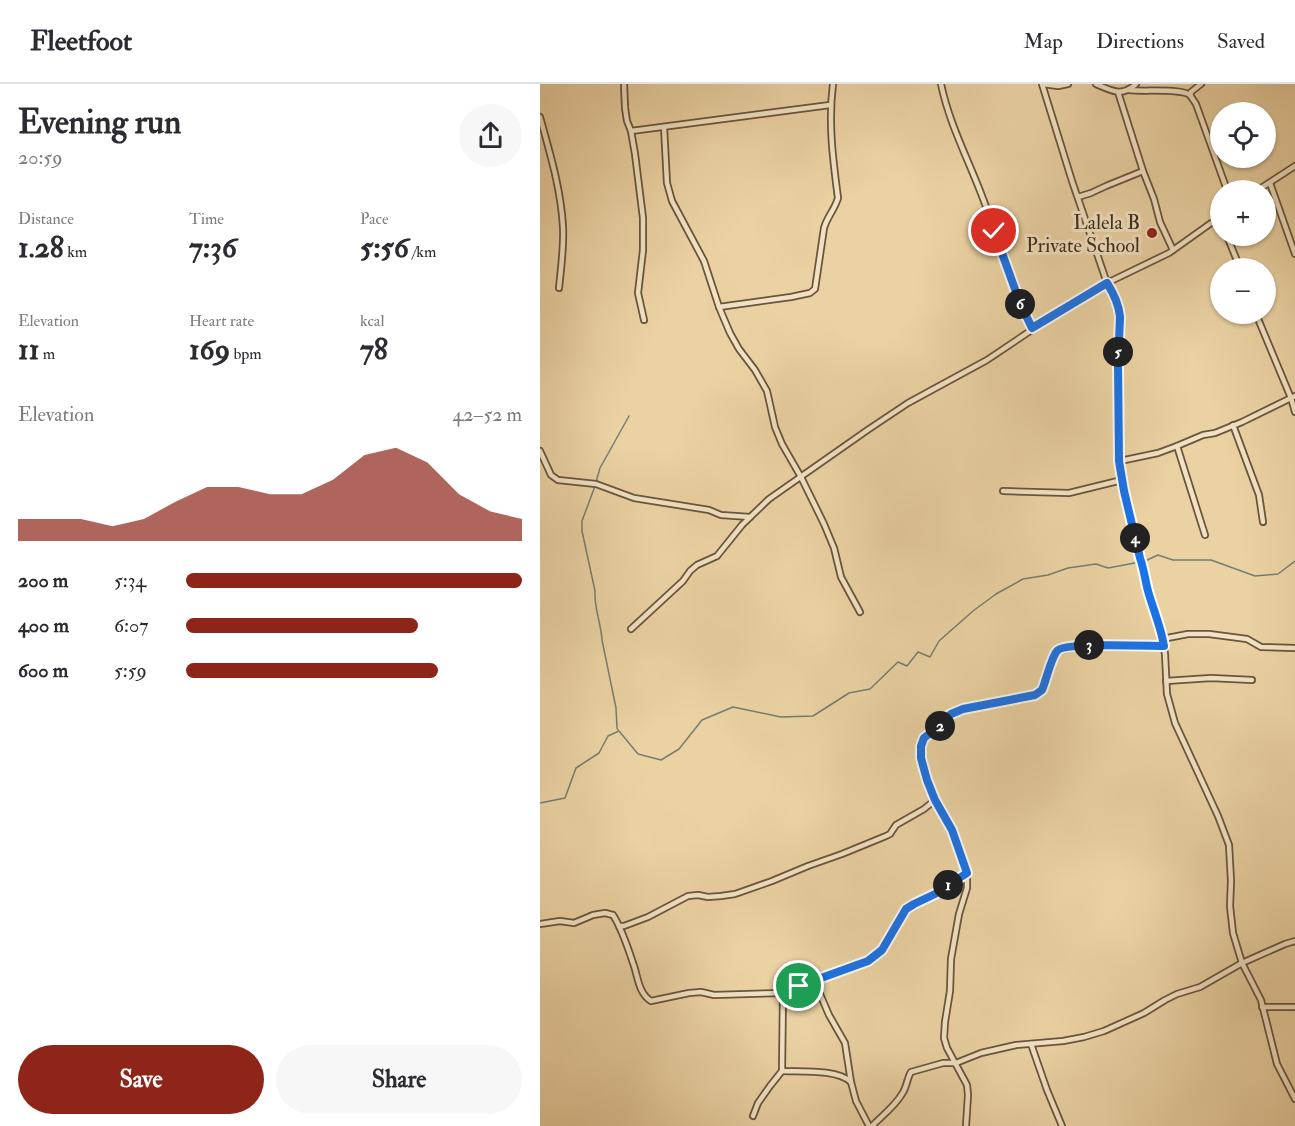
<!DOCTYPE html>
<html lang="en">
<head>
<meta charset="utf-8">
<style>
	body { margin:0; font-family:"IM FELL Double Pica",serif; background:#f7f7f7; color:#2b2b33; height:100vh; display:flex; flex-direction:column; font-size:22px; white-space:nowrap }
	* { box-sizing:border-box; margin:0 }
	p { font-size:20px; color:#7c7c81 }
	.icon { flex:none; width:33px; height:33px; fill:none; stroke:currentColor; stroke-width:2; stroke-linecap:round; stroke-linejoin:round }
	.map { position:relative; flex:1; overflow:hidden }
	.panel { display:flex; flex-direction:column; background:#fff; width:540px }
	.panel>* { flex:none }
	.buttons { position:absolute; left:670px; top:18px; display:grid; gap:12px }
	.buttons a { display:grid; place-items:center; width:66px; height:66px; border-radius:50%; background:#fff; box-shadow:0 2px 4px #0004; font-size:30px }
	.pin { position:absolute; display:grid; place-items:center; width:51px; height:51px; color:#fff; margin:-26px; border:3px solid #fff; border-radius:50%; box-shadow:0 2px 6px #0007 }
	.km { position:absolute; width:30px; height:30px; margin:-15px; border-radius:50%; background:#222; color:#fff; font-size:16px; line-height:30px; text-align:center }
	.round { display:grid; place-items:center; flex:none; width:63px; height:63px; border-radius:32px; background:#f7f7f7 }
	.summary { display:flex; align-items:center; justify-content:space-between; height:102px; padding:0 18px }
	h1 { font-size:33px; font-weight:700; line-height:45px }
	.metrics { display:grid; grid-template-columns:repeat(3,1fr); gap:9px; height:102px; padding:6px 18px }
	.metrics div { display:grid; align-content:center }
	.metrics b { font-size:30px; font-weight:700 }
	.metrics small { font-size:16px; font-weight:400 }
	.metrics p { font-size:16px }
	.chart { height:168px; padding:12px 18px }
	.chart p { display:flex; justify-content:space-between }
	.chart svg { width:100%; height:108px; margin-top:6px; fill:#8f2418; opacity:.7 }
	.cta { display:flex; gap:12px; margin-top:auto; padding:12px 18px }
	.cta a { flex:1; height:69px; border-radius:36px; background:#8f2418; color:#fff; font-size:24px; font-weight:700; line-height:69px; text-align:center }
	.cta a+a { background:#f7f7f7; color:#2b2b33 }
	ul { padding:0 18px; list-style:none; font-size:20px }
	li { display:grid; grid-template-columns:96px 72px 1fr; align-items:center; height:45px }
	li i { height:15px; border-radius:8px; background:#8f2418 }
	header { display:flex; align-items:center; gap:36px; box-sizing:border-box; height:84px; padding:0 30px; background:#fff; border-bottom:2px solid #e1e1e2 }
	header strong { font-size:28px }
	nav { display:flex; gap:33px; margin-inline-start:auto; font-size:21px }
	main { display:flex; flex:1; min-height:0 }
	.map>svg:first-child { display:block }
</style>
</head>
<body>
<header>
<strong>Fleetfoot</strong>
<nav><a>Map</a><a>Directions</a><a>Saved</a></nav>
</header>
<main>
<section class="panel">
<div class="summary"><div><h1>Evening run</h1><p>20:59</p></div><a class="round"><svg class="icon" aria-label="share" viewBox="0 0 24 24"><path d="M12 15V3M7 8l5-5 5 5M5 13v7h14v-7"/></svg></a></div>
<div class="metrics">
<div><p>Distance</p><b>1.28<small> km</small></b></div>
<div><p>Time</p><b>7:36</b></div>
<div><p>Pace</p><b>5:56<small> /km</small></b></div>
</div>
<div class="metrics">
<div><p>Elevation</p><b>11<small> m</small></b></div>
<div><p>Heart rate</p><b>169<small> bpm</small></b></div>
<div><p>kcal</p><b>78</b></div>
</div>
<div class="chart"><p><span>Elevation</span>42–52 m</p>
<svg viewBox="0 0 160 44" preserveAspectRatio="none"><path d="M0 44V35L10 35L20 35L30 38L40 35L50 28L60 22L70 22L80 25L90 25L100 19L110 9L120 6L130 12L140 25L150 32L160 35V44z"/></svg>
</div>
<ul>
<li><b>200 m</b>5:34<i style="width:100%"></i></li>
<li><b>400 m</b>6:07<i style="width:69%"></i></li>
<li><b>600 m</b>5:59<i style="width:75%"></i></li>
</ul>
<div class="cta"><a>Save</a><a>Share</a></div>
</section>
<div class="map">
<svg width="755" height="1042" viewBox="0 0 755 1042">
	<rect width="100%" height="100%" fill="#ebd2a3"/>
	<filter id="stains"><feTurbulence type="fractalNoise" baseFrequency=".00333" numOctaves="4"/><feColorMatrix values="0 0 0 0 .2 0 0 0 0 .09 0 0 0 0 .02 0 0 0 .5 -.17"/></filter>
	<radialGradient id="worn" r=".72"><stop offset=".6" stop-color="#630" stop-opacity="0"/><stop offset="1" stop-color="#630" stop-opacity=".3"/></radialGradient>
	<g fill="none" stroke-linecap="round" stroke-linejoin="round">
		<g stroke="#747e74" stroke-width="1.5">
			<path d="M 56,398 L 60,384 L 89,332"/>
			<path d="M 55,402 L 42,437 L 42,447 L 55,507 C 54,524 61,539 62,556 L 76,624 L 77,644 L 78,646"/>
			<path d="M 605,477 L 618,471 L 633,476 L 671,476 L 715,492 L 738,490 L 755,477"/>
			<path d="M 0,719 L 25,714 L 36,684 L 59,669 L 68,652 L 79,647 L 98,670 L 121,676 L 139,665 L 162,636 L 193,623 L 241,633 L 273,632 L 309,609 L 330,605 L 358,578 L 367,582 L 378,568 L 390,573 L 399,557 L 433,527 L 456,510 L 483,495 L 508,491 L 528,484 L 556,480 L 568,484 L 600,478"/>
		</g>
		<defs>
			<g id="minor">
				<path d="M 84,0 L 85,24 L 87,37 L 91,47 L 95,70 L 103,134 L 103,166 L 98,209 L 104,236"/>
				<path d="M 401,0 C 409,39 428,75 442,112 C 459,156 472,202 492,245"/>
				<path d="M 502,0 L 532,97 L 567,199 L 579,223 L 580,233 L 578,311 L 580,377 L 584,407 L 593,449 L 604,484 L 607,504 L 621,549 L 625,570 L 627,610 L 635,639 L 678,732 L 689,761 L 691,797 L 690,822 L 693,849 L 702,879 L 721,916 L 737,980 L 755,1015"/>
				<path d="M 503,0 L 518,2 L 528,0"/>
				<path d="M 556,0 C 572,7 582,13 596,0"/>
				<path d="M 589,6 C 603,8 639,4 650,11 C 652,14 654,17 656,20 L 687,106"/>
				<path d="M 650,11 L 651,8 L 661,0"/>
				<path d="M 0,33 C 10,69 21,106 23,143 C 24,163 21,184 19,204"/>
				<path d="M 124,43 L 127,99 L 132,117 L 164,177 L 179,223 L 190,249 L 199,265 L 215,286 L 227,307 L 235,343 L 242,360 L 261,393 L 284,440 L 294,464 L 301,493 L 320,528"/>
				<path d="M 91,47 L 290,21"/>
				<path d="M 603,87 L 614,115 L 620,138 L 633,166"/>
				<path d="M 730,99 L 755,170"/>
				<path d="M 718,106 L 755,82"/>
				<path d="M 538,113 L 551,109 L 566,102 L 603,87 L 578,8"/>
				<path d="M 687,152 L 700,184"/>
				<path d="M 179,223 L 251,213 L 270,209 L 275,205 L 284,144 C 287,133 295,125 298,114 C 293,76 288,39 293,0"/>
				<path d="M 716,230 L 751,314 L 755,328"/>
				<path d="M 693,341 L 719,411 L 723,438"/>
				<path d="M 637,362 L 665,451"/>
				<path d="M 0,367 L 11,391 L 18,396 L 56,400 L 94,414 L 169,426 L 181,431 L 210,433"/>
				<path d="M 580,377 L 618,369 L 637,362 L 663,351 L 675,349 L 702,338 L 755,312"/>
				<path d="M 463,407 L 529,409 L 582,396"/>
				<path d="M 91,545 L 143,497 L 150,487 L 157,481 L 177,472 L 202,441 L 229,415 L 329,345 L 368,319 L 447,276 L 526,223 L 567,199 L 629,169 L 681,132"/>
				<path d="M 622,555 L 648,550 L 669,550 L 707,555 L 721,563 L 755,564"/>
				<path d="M 626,597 L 671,594 L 712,596"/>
				<path d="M 0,840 L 20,837 L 34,839 L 53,831 L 65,829 L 73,831 C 82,845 88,864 93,879 C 98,892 98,909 111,917 L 149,909 L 161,908 L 174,911 L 243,909 L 329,877 L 342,866 L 358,837 L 367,825 L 374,820 L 395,809 L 427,789"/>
				<path d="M 79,842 L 84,842 L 108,833 L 148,812 L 158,811 L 168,813 L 181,812 L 195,810 L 232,797 L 268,782 L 302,770 L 346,752 L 350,750 L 356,741 L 384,725 L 395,716"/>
				<path d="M 722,923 L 755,923"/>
				<path d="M 491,960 L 507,1006 L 522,1042"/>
				<path d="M 242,987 C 261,988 297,985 311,998"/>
				<path d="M 213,1032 L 218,1019 L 230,1002 L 242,987 L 243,909 L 272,907 L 280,910 L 289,931 L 305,959 L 311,998 L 316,1017 L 329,1042"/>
				<path d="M 332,1042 C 342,1032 355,1022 362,1010 C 367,1003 367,994 371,988 L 403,979 L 416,979 L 441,969 L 476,961 L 523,957 L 544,953 L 564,947 L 604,929 L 625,916 L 637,910 L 660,903 L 702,879 L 745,860 L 755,857"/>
				<path d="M 426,1042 L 428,1011 L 427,1001 L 407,964 L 404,954 L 405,938 L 410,907 L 411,875 L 419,830 L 427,804 L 427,789 L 412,746 L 392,711 L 381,673 L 381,662 L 384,654 L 399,642 L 406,634 L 411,630 L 423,625 L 495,611 L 502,606 C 506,597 511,574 517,567 C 523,558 608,562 624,562"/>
			</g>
		</defs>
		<use href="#minor" stroke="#68553e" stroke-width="8"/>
		<use href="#minor" stroke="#f2e2c3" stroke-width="4.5"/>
	</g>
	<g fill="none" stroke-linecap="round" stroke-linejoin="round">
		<defs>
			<path id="route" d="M 259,902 L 328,877 L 342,866 L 366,825 L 374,820 L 395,810 L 427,789 L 412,746 L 395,716 L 387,696 L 381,674 L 381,662 L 384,654 L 399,642 L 406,634 L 411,630 L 423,625 L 495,611 L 502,606 C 506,597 511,574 517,567 C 523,558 608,562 624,562 C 621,543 613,525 608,507 C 605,496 604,485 600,474 L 584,407 L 579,377 L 578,280 L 580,233 C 579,220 574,210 567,199 L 492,244 L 480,219 L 454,147"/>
		</defs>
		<use href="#route" stroke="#fff" stroke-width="12"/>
		<use href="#route" stroke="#1a73e8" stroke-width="8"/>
	</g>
	<circle fill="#8f2418" stroke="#f2e2c3" stroke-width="2" cx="612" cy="149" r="6"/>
	<g text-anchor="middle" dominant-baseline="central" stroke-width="6" stroke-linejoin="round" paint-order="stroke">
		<g font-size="20" fill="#3c2b1c" stroke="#f2e2c3" text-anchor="end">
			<text x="600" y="138">Lalela B<tspan x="600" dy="23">Private School</tspan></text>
		</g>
	</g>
	<rect width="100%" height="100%" filter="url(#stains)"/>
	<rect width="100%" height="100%" fill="url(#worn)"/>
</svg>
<div class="buttons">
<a><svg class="icon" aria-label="locate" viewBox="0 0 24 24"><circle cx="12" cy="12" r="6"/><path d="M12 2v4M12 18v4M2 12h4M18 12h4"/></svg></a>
<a>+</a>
<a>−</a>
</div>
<div class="pin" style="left:259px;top:902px;background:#1e9e55"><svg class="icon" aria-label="arrive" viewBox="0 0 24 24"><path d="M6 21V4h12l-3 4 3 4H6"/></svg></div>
<div class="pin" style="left:454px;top:147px;background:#d93025"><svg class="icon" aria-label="check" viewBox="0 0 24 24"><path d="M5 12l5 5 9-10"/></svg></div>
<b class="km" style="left:408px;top:801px">1</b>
<b class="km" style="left:400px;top:642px">2</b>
<b class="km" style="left:549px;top:561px">3</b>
<b class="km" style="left:595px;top:454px">4</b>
<b class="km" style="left:578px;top:268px">5</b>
<b class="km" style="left:480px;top:220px">6</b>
</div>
</main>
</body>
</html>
